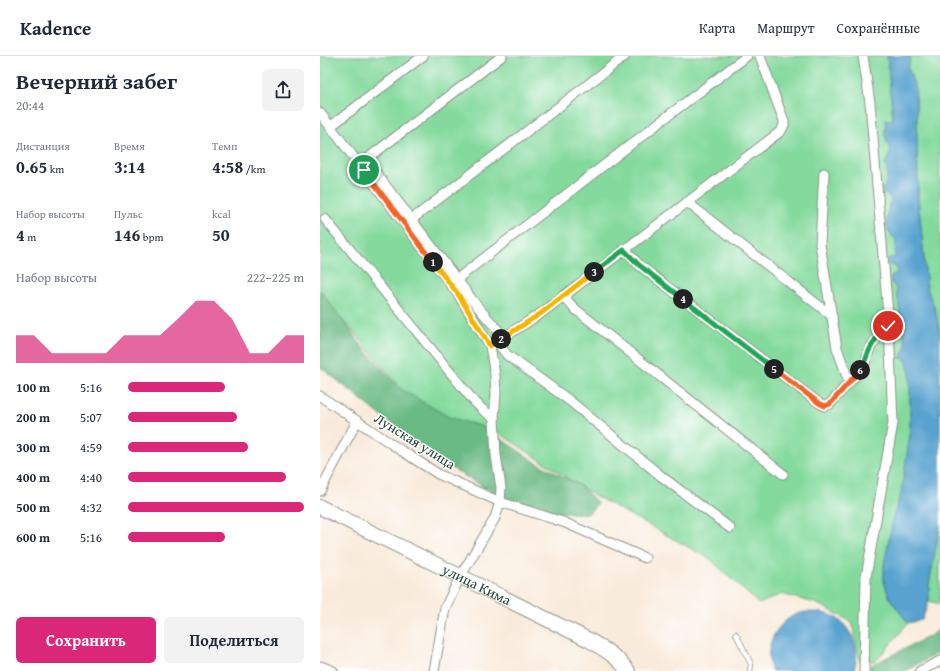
<!DOCTYPE html>
<html lang="ru">
<head>
<meta charset="utf-8">
<style>
	body { margin:0; font-family:"Gentium Book Plus",serif; background:#f2f2f3; color:#1f2937; height:100vh; display:flex; flex-direction:column; font-size:15px; white-space:nowrap }
	* { box-sizing:border-box; margin:0 }
	p { font-size:13px; color:#747a83 }
	.icon { flex:none; width:22px; height:22px; fill:none; stroke:currentColor; stroke-width:2; stroke-linecap:round; stroke-linejoin:round }
	.map { position:relative; flex:1; overflow:hidden }
	.details { display:flex; flex-direction:column; background:#fff; width:320px }
	.details>* { flex:none }
	.pin { position:absolute; display:grid; place-items:center; width:34px; height:34px; color:#fff; margin:-17px; border:2px solid #fff; border-radius:50%; box-shadow:0 1px 4px #0007 }
	.km { position:absolute; width:20px; height:20px; margin:-10px; border-radius:50%; background:#222; color:#fff; font-size:11px; line-height:20px; text-align:center }
	.round { display:grid; place-items:center; flex:none; width:42px; height:42px; border-radius:6px; background:#f2f2f3 }
	.summary { display:flex; align-items:center; justify-content:space-between; height:68px; padding:0 16px }
	h1 { font-size:22px; font-weight:700; line-height:30px }
	.metrics { display:grid; grid-template-columns:repeat(3,1fr); gap:6px; height:68px; padding:4px 16px }
	.metrics div { display:grid; align-content:center }
	.metrics b { font-size:17px; font-weight:700 }
	.metrics small { font-size:11px; font-weight:400 }
	.metrics p { font-size:11px }
	.chart { height:112px; padding:8px 16px }
	.chart p { display:flex; justify-content:space-between }
	.chart svg { width:100%; height:72px; margin-top:4px; fill:#db2777; opacity:.7 }
	.action { display:flex; gap:8px; margin-top:auto; padding:8px 16px }
	.action a { flex:1; height:46px; border-radius:6px; background:#db2777; color:#fff; font-size:16px; font-weight:700; line-height:46px; text-align:center }
	.action a+a { background:#f2f2f3; color:#1f2937 }
	ul { padding:0 16px; list-style:none; font-size:13px }
	li { display:grid; grid-template-columns:64px 48px 1fr; align-items:center; height:30px }
	li i { height:10px; border-radius:5px; background:#db2777 }
	header { display:flex; align-items:center; gap:24px; box-sizing:border-box; height:56px; padding:0 20px; background:#fff; border-bottom:1px solid #e0e1e3 }
	header strong { font-size:19px }
	nav { display:flex; gap:22px; margin-inline-start:auto; font-size:14px }
	main { display:flex; flex:1; min-height:0 }
	.map>svg:first-child { display:block }
</style>
</head>
<body>
<header>
<strong>Kadence</strong>
<nav><a>Карта</a><a>Маршрут</a><a>Сохранённые</a></nav>
</header>
<main>
<section class="details">
<div class="summary"><div><h1>Вечерний забег</h1><p>20:44</p></div><a class="round"><svg class="icon" aria-label="share" viewBox="0 0 24 24"><path d="M12 15V3M7 8l5-5 5 5M5 13v7h14v-7"/></svg></a></div>
<div class="metrics">
<div><p>Дистанция</p><b>0.65<small> km</small></b></div>
<div><p>Время</p><b>3:14</b></div>
<div><p>Темп</p><b>4:58<small> /km</small></b></div>
</div>
<div class="metrics">
<div><p>Набор высоты</p><b>4<small> m</small></b></div>
<div><p>Пульс</p><b>146<small> bpm</small></b></div>
<div><p>kcal</p><b>50</b></div>
</div>
<div class="chart"><p><span>Набор высоты</span>222–225 m</p>
<svg viewBox="0 0 160 44" preserveAspectRatio="none"><path d="M0 44V27L10 27L20 38L30 38L40 38L50 38L60 27L70 27L80 27L90 17L100 6L110 6L120 17L130 38L140 38L150 27L160 27V44z"/></svg>
</div>
<ul>
<li><b>100 m</b>5:16<i style="width:55%"></i></li>
<li><b>200 m</b>5:07<i style="width:62%"></i></li>
<li><b>300 m</b>4:59<i style="width:68%"></i></li>
<li><b>400 m</b>4:40<i style="width:90%"></i></li>
<li><b>500 m</b>4:32<i style="width:100%"></i></li>
<li><b>600 m</b>5:16<i style="width:55%"></i></li>
</ul>
<div class="action"><a>Сохранить</a><a>Поделиться</a></div>
</section>
<div class="map">
<svg width="620" height="615" viewBox="0 0 620 615">
	<rect width="100%" height="100%" fill="#fff"/>
	<filter id="ink" filterUnits="userSpaceOnUse"><feTurbulence type="fractalNoise" baseFrequency=".025" numOctaves="2"/><feDisplacementMap in="SourceGraphic" scale="8" xChannelSelector="R" yChannelSelector="G"/><feConvolveMatrix kernelMatrix="1 2 1 2 8 2 1 2 1" color-interpolation-filters="sRGB"/></filter>
	<filter id="wash" filterUnits="userSpaceOnUse"><feTurbulence type="fractalNoise" baseFrequency=".012" numOctaves="4" result="noise"/><feDisplacementMap in="SourceGraphic" scale="16" xChannelSelector="R" yChannelSelector="G"/><feGaussianBlur stdDeviation="0.9" result="paint"/><feColorMatrix in="noise" values="0 0 0 0 0 0 0 0 0 0 0 0 0 0 0 0 0 1.4 0 .05"/><feComposite in="paint" operator="in"/></filter>
	<g filter="url(#wash)">
		<rect width="100%" height="100%" fill="#f9ebdb"/>
		<g fill="#84da9d" stroke="#528c68">
			<path d="M 0,0 L 567,0 L 573,64 L 566,64 L 565,79 L 571,96 L 565,108 C 566,110 568,114 568,117 C 569,129 559,129 572,144 L 569,149 L 569,177 L 576,183 L 575,202 L 569,203 L 577,210 L 576,232 L 586,290 L 580,302 L 586,302 L 590,317 L 590,378 L 581,438 L 574,458 L 564,509 L 564,526 L 570,543 L 588,567 L 556,605 L 540,606 L 532,566 L 498,548 L 462,538 L 439,548 L 390,503 L 274,439 L 168,370 L 180,428 L 164,433 L 38,281 L 0,240 Z"/>
			<path d="M 591,0 L 620,0 L 620,281 L 616,256 L 607,233 L 598,141 L 597,60 L 595,30 L 588,13 Z"/>
			<path d="M 620,470 L 620,548 L 609,545 L 609,528 Z"/>
		</g>
		<g fill="#6bba84" stroke="#457c5c">
			<path d="M 0,234 L 38,285 L 79,332 L 129,361 L 163,371 L 217,407 L 259,429 L 278,447 L 268,458 C 253,457 234,457 219,453 C 134,429 69,363 0,311 Z"/>
			<path d="M 620,573 L 620,596 L 585,615 L 550,615 L 550,610 L 610,580 Z"/>
		</g>
		<g fill="#58a2cf" stroke="#3c7082">
			<path d="M 567,0 L 591,0 L 588,13 L 595,30 L 597,60 L 598,141 L 607,232 L 616,256 L 620,281 L 620,470 L 609,528 L 609,545 L 602,564 L 588,567 L 570,543 L 564,526 L 564,509 L 574,458 L 581,438 L 590,378 L 590,317 L 586,303 L 580,302 L 586,290 L 576,232 L 570,225 L 572,219 L 577,217 L 577,211 L 568,208 L 568,202 L 575,202 L 576,183 C 573,181 570,179 569,176 C 564,169 568,151 571,144 L 568,139 L 560,136 C 568,126 569,120 565,108 L 571,96 L 565,79 L 566,64 L 573,64 Z"/>
			<path d="M 485,556 C 495,556 504,556 513,560 C 532,570 542,596 533,615 L 452,615 C 443,595 453,572 471,561 C 475,558 480,557 485,556 Z"/>
		</g>
	</g>
	<g filter="url(#ink)">
		<g fill="none" stroke-linecap="round" stroke-linejoin="round">
			<defs>
				<path id="service" d="M 416,578 L 431,608 L 430,615"/>
				<g id="minor">
					<path d="M 182,0 L 52,99 L 47,105 L 157,250 L 184,281"/>
					<path d="M 543,0 L 550,47 L 569,270 L 573,367 L 546,521 L 544,615"/>
					<path d="M 0,57 L 138,238 L 170,290 L 175,319 L 176,338 L 174,362 L 176,399 L 181,432 L 180,446 L 175,462 L 140,521 L 125,552 L 114,615"/>
					<path d="M 11,70 L 103,0"/>
					<path d="M 504,117 L 500,188 L 517,292 L 529,326"/>
					<path d="M 367,146 L 512,260"/>
					<path d="M 5,163 L 152,343 L 163,354 L 174,362"/>
					<path d="M 91,164 L 305,0"/>
					<path d="M 305,193 L 319,209 L 499,347 L 505,350 L 510,348 L 544,310 L 550,292 L 561,276 L 569,270"/>
					<path d="M 137,223 L 349,59 L 427,0"/>
					<path d="M 243,240 L 254,252 L 463,418"/>
					<path d="M 177,286 L 187,299 L 250,345 L 341,420 L 410,472"/>
					<path d="M 170,290 L 220,258 L 461,75 L 464,69 L 464,65 L 440,0"/>
					<path d="M 0,340 L 82,395 L 118,418 L 180,446 L 243,466 L 325,502"/>
					<path d="M 0,435 L 37,365"/>
					<path d="M 0,610 L 13,615"/>
					<path d="M 600,615 L 620,605"/>
				</g>
				<g id="primary">
					<path id="s1" d="M 0,451 L 269,584 C 284,593 298,601 308,615"/>
				</g>
			</defs>
			<use href="#service" stroke="#8c9488" stroke-width="6"/>
			<use href="#minor" stroke="#8c9488" stroke-width="11"/>
			<use href="#primary" stroke="#8c9488" stroke-width="16"/>
			<use href="#service" stroke="#fff" stroke-width="4.5"/>
			<use href="#minor" stroke="#fff" stroke-width="9"/>
			<use href="#primary" stroke="#fff" stroke-width="14"/>
		</g>
	</g>
	<g fill="none" stroke-linecap="round" stroke-linejoin="round" filter="url(#ink)">
		<defs>
			<path id="split-1" d="M 44,114 L 113,206"/>
			<path id="split-2" d="M 113,206 L 138,238 L 170,290 L 181,283"/>
			<path id="split-3" d="M 181,283 L 220,258 L 274,216"/>
			<path id="split-4" d="M 274,216 L 304,194 L 319,209 L 363,243"/>
			<path id="split-5" d="M 363,243 L 454,313"/>
			<path id="split-6" d="M 454,313 L 499,347 L 505,350 L 510,348 L 540,314"/>
			<path id="split-7" d="M 540,314 C 545,308 546,300 550,293 C 554,284 561,276 568,270"/>
		</defs>
		<use href="#split-1" stroke="#fff" stroke-width="8"/>
		<use href="#split-2" stroke="#fff" stroke-width="8"/>
		<use href="#split-3" stroke="#fff" stroke-width="8"/>
		<use href="#split-4" stroke="#fff" stroke-width="8"/>
		<use href="#split-5" stroke="#fff" stroke-width="8"/>
		<use href="#split-6" stroke="#fff" stroke-width="8"/>
		<use href="#split-7" stroke="#fff" stroke-width="8"/>
		<use href="#split-1" stroke="#f0652b" stroke-width="5"/>
		<use href="#split-2" stroke="#f5b400" stroke-width="5"/>
		<use href="#split-3" stroke="#f5b400" stroke-width="5"/>
		<use href="#split-4" stroke="#22a559" stroke-width="5"/>
		<use href="#split-5" stroke="#22a559" stroke-width="5"/>
		<use href="#split-6" stroke="#f0652b" stroke-width="5"/>
		<use href="#split-7" stroke="#22a559" stroke-width="5"/>
	</g>
	<g text-anchor="middle" dominant-baseline="central" stroke-width="3" stroke-linejoin="round" paint-order="stroke">
		<g font-size="14" fill="#1f3d34" stroke="#fff">
			<text transform="translate(95 385) rotate(32)">Лунская улица</text>
			<text stroke="none"><textPath href="#s1" startOffset="175">улица Кима</textPath></text>
		</g>
	</g>
</svg>
<div class="pin" style="left:44px;top:114px;background:#1e9e55"><svg class="icon" aria-label="arrive" viewBox="0 0 24 24"><path d="M6 21V4h12l-3 4 3 4H6"/></svg></div>
<div class="pin" style="left:568px;top:270px;background:#d93025"><svg class="icon" aria-label="check" viewBox="0 0 24 24"><path d="M5 12l5 5 9-10"/></svg></div>
<b class="km" style="left:113px;top:206px">1</b>
<b class="km" style="left:181px;top:283px">2</b>
<b class="km" style="left:274px;top:216px">3</b>
<b class="km" style="left:363px;top:243px">4</b>
<b class="km" style="left:454px;top:313px">5</b>
<b class="km" style="left:540px;top:314px">6</b>
</div>
</main>
</body>
</html>
